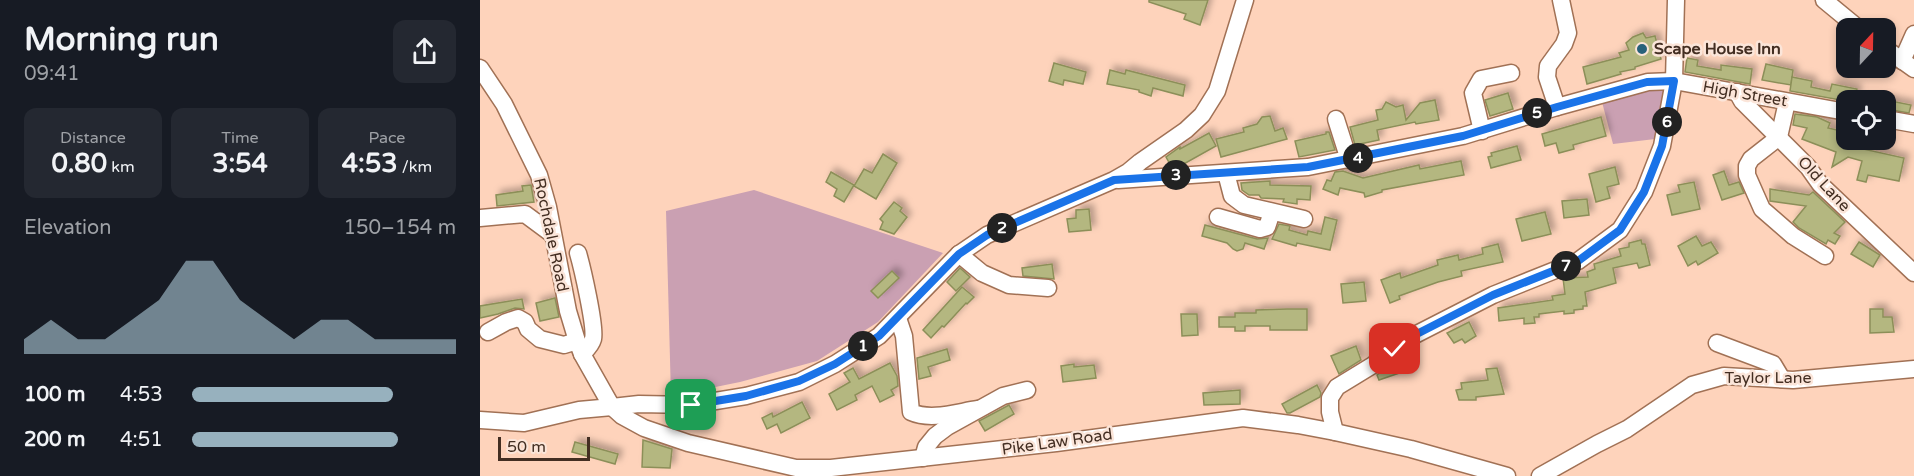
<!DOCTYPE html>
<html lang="en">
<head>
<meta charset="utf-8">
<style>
	body { margin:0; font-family:"Varela Round",sans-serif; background:#242831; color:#f1f3f6; height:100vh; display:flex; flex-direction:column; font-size:22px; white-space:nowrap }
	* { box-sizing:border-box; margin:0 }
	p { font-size:20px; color:#9ea1a6 }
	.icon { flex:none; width:33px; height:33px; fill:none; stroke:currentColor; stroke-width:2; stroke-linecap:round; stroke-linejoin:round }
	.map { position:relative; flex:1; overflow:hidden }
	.drawer { display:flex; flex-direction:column; background:#171b24; width:480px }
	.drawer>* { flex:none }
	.needle { width:39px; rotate:22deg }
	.buttons { position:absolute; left:1356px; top:18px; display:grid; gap:12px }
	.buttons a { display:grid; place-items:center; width:60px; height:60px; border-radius:12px; background:#171b24; box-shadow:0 3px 9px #0003; font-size:30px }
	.scale { position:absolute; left:18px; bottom:15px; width:92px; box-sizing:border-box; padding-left:6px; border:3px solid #432e22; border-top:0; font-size:16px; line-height:21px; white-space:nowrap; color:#432e22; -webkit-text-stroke:4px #fbe5d9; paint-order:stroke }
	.pin { position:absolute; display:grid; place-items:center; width:51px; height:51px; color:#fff; margin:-26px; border-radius:12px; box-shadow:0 3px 9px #0006 }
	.km { position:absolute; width:30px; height:30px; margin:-15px; border-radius:50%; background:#222; color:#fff; font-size:16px; line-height:30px; text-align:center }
	.round { display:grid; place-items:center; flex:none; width:63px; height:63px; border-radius:12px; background:#242831 }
	.summary { display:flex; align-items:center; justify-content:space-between; height:102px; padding:0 24px }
	h1 { font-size:33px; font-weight:700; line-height:45px }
	.metrics { display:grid; grid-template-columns:repeat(3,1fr); gap:9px; height:102px; padding:6px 24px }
	.metrics div { display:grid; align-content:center; border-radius:12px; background:#242831; text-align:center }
	.metrics b { font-size:26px; font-weight:700 }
	.metrics small { font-size:16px; font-weight:400 }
	.metrics p { font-size:16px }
	.chart { height:168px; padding:12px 24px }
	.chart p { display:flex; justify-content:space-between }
	.chart svg { width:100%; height:108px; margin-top:6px; fill:#97b1be; opacity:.7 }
	ul { padding:0 24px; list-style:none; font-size:20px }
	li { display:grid; grid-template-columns:96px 72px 1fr; align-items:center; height:45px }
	li i { height:15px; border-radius:8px; background:#97b1be }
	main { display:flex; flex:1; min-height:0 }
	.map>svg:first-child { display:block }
</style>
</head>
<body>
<main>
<section class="drawer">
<div class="summary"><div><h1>Morning run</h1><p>09:41</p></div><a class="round"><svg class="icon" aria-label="share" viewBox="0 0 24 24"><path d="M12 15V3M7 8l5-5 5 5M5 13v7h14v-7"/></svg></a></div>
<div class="metrics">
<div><p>Distance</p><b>0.80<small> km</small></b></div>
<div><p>Time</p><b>3:54</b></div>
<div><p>Pace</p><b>4:53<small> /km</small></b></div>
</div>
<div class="chart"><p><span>Elevation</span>150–154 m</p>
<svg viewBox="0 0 160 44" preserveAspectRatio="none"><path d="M0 44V38L10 30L20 38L30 38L40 30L50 22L60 6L70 6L80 22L90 30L100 38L110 30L120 30L130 38L140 38L150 38L160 38V44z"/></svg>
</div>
<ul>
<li><b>100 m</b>4:53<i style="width:76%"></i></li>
<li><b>200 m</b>4:51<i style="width:78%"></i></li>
</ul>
</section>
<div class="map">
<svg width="1434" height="476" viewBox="0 0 1434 476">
	<defs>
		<filter id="shadow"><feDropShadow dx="4.5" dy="-4.5" stdDeviation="3" flood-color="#0004"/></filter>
	</defs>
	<rect width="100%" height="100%" fill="#fed3bb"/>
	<g fill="#caa0b2">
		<path d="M 1187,87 L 1175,139 L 1133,144 L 1122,102 Z"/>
		<path d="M 274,190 L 463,253 L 398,322 L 337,361 L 260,382 L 191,396 L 186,211 Z"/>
	</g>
	<g fill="#b4b780" stroke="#8c8f59" stroke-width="1.5" filter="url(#shadow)">
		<path d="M 669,0 L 728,0 L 720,25 L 704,19 L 706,14 L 669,2 Z"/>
		<path d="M 1163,33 L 1166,38 L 1175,36 L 1181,59 L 1155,67 L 1155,69 L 1140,72 L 1141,74 L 1107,84 L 1103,67 L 1141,57 L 1139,53 L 1149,50 L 1146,43 L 1153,37 Z"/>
		<path d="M 1207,58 L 1218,60 L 1217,66 L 1241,70 L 1241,65 L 1272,69 L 1270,84 L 1205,72 Z"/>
		<path d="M 574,63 L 606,72 L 603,84 L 584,80 L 583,85 L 569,81 Z"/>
		<path d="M 1286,64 L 1313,70 L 1311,85 L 1282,80 Z"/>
		<path d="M 630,70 L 645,74 L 646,70 L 705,85 L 703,96 L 673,88 L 671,96 L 659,92 L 659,90 L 627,84 Z"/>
		<path d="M 1312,77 L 1332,81 L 1331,87 L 1350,91 L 1352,84 L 1377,89 L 1374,100 L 1366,101 L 1310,91 Z"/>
		<path d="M 1028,93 L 1033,109 L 1010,116 L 1005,100 Z"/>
		<path d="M 955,100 L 959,120 L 936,124 L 935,122 L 897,130 L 899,140 L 875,145 L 870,127 L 898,120 L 896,110 L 902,109 L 906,102 L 916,107 L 923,105 L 926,120 L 940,103 Z"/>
		<path d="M 1406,100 L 1431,105 L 1429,113 L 1406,109 Z"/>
		<path d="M 1315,114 L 1337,117 L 1350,123 L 1348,128 L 1366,132 L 1366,144 L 1374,145 L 1374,147 L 1424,158 L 1419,181 L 1388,175 L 1386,182 L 1377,180 L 1382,161 L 1368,157 L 1352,167 L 1356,152 L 1322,139 L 1327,128 L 1313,125 Z"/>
		<path d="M 790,116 L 795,131 L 803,128 L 807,139 L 741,157 L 736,139 L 764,132 L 763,128 L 777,124 L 782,117 Z"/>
		<path d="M 1121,117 L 1126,136 L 1093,145 L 1094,149 L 1079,153 L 1076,143 L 1065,146 L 1062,134 Z"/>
		<path d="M 846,132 L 849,132 L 855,150 L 819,157 L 815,141 L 846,134 Z"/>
		<path d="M 729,133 L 736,146 L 702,165 L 691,166 L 686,157 L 700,147 L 700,149 Z"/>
		<path d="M 1037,146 L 1041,160 L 1011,168 L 1008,157 L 1012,156 L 1011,153 Z"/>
		<path d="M 403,154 L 417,163 L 396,199 L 374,186 L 384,169 L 392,173 Z"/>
		<path d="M 981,161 L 984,175 L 902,190 L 902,192 L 885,197 L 884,193 L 860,188 L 858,195 L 843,189 L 847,180 L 851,181 L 855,172 L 863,171 L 883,178 L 939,165 L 940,169 Z"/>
		<path d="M 1135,167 L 1139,184 L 1127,187 L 1130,198 L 1116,202 L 1109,174 Z"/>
		<path d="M 1244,171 L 1249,185 L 1259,182 L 1264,193 L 1242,200 L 1233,175 Z"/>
		<path d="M 351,172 L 374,185 L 364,202 L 354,196 L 357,189 L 346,182 Z"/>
		<path d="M 790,181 L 790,185 L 831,186 L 830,200 L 817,199 L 817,204 L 803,202 L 804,199 L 781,198 L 779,195 L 769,195 L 762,190 L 761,183 Z"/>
		<path d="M 1214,182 L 1220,209 L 1192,215 L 1187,195 L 1200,192 L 1198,185 Z"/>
		<path d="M 51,185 L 54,202 L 17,206 L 16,195 L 43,191 L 42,186 Z"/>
		<path d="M 1290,189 L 1329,195 L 1333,192 L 1365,222 L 1354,233 L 1360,236 L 1355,244 L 1348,240 L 1346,244 L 1319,228 L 1313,222 L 1326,206 L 1290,201 Z"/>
		<path d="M 1107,199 L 1109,215 L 1084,218 L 1082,201 Z"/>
		<path d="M 414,202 L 422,208 L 420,211 L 427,217 L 414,234 L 400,229 L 403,222 L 400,219 Z"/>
		<path d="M 609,209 L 611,230 L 589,232 L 587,219 L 596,218 L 596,210 Z"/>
		<path d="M 1065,212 L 1071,234 L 1042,241 L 1036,219 Z"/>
		<path d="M 845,217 L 857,220 L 850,250 L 817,243 L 816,246 L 792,239 L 799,224 L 810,226 L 809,230 L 827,235 L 828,231 L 841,234 Z"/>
		<path d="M 725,225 L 777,239 L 788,238 L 784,249 L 765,243 L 763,249 L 757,251 L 753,249 L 747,243 L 722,236 Z"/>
		<path d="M 1216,236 L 1222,246 L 1231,242 L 1238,253 L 1218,265 L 1216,261 L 1208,266 L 1198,246 Z"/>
		<path d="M 1161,240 L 1162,244 L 1165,244 L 1170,265 L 1159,268 L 1157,263 L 1133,268 L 1136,283 L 1105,292 L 1107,306 L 1103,306 L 1103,309 L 1094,310 L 1094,313 L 1084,314 L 1084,311 L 1059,314 L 1059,317 L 1054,317 L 1055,323 L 1044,324 L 1044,318 L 1019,321 L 1018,308 L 1073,300 L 1072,296 L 1085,294 L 1083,278 L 1108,277 L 1107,272 L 1115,269 L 1114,264 L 1141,256 L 1139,249 L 1149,247 L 1149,243 Z"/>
		<path d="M 1379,242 L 1400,255 L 1393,267 L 1371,254 Z"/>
		<path d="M 1018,244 L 1023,262 L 981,271 L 982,276 L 958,282 L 919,296 L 920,299 L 910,303 L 901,280 L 920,273 L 921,278 L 958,265 L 957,260 L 978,255 L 979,260 L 1003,254 L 1002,248 Z"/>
		<path d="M 572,264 L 574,279 L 543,276 L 542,268 Z"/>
		<path d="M 480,268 L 490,277 L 476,291 L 467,282 Z"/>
		<path d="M 412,271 L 419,278 L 398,298 L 391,291 Z"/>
		<path d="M 884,282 L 886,301 L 863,303 L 861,284 Z"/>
		<path d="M 482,287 L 494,297 L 487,304 L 486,303 L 464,327 L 462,326 L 451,338 L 443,330 Z"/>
		<path d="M 75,298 L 79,317 L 60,321 L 56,303 Z"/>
		<path d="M 42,299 L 44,309 L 35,308 L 18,314 L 0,318 L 0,306 Z"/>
		<path d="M 807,309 L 827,309 L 827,330 L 790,330 L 790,326 L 765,326 L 765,331 L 755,331 L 755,327 L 739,327 L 739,317 L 755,317 L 755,313 L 776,313 L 776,310 Z"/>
		<path d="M 1390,309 L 1403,309 L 1403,317 L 1412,317 L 1414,332 L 1390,333 Z"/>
		<path d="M 701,314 L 717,314 L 718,335 L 702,336 Z"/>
		<path d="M 989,322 L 996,336 L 985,343 L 982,339 L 974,343 L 967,333 Z"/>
		<path d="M 876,346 L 881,360 L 859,374 L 851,356 Z"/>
		<path d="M 467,349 L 470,360 L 448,367 L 451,376 L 439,379 L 437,358 Z"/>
		<path d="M 927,359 L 931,369 L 899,380 L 897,375 L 910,365 Z"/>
		<path d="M 410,363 L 417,376 L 418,386 L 411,390 L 414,395 L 400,402 L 392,386 L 375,395 L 377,400 L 357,410 L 349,394 L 370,382 L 364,373 L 373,368 L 379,379 Z"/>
		<path d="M 594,364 L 594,367 L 614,365 L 616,378 L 583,382 L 581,366 Z"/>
		<path d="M 1017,368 L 1024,394 L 996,397 L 996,400 L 979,400 L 976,390 L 982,389 L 981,383 L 1008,380 L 1006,369 Z"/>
		<path d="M 837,385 L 841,393 L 840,397 L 810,413 L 807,413 L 802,404 Z"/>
		<path d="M 760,390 L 760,404 L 724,405 L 723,393 Z"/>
		<path d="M 322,402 L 330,418 L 301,433 L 297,424 L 287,429 L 282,418 L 292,413 L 293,417 Z"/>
		<path d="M 529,405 L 534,414 L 505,431 L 499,421 Z"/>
		<path d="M 163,440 L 192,449 L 190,468 L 162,467 Z"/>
		<path d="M 95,442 L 138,454 L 135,464 L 92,452 Z"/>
	</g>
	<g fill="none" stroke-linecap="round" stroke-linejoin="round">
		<defs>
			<g id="minor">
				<path d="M 1344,0 L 1378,28"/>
				<path d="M 1406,49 L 1434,69"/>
				<path d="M 1422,61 L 1434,34"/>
				<path d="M 0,68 L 24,104 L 59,175 L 68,207 L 88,311 L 97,341 L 102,354 L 132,407 L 142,416 L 164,428 L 208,443 L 316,468 L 351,468 L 576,443 L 763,418 L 818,425 L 855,432 L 931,449 L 1027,476"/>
				<path d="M 1257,92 L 1262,101 L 1328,167 L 1340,184 L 1434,273"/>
				<path d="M 1307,102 L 1299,137 L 1271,159 L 1267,166 L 1267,175 L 1282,209 L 1313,236 L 1345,256"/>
				<path d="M 1077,107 L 1067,77 L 1068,66 L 1084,44 L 1088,33 L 1081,0"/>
				<path d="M 856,119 L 869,160"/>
				<path d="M 1406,119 L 1434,124"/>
				<path d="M 1002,131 L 993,93 L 1001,79 L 1031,73"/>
				<path d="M 746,173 L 752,196 L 764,205 L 824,219"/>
				<path d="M 638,180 L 828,167 L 983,136 L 1077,107 L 1168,82 L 1194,81 L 1366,112"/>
				<path d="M 738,217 L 780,229 L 787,227 L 792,212"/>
				<path d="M 0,218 L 45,214 L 72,234"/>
				<path d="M 98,253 C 102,267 116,327 113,339 C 111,346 107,349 102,354"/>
				<path d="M 479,254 L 502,273 L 529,285 L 568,288"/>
				<path d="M 418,318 L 424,336 L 431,412 C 451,421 477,412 498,409"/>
				<path d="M 8,332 L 26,322 L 38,318 L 45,322 L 48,329 L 60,339 L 84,345 L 97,341"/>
				<path d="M 1237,343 L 1293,364 L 1302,379"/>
				<path d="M 0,420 L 44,423 L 99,410 L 132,407 L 159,404 L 211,405 L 266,396 L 319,382 L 355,364 L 399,336 L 479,254 L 507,235 L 634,180 L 648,172 L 660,162 L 706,130 L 722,115 L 737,91 L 765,0"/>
				<path d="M 855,432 L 850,412 L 850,398 L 857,387 L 893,365 L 927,339 L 1013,295 L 1098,261 L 1140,230 L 1164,192 L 1182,146 L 1194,81 L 1196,0"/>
				<path d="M 443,458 L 446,447 L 455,436 L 467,427 L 523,396 L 547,390"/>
				<path d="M 1060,476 L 1117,444 L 1147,429 L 1212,385 L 1244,376 L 1313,380 L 1434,369"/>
			</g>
		</defs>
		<use href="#minor" stroke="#a17155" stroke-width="19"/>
		<use href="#minor" stroke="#fff" stroke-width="16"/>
	</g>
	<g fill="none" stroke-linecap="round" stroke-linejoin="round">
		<defs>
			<path id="route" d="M 211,405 L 266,396 L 319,381 L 355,364 L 399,336 L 479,254 L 507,235 L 634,180 L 828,167 L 983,136 L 1077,107 L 1167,82 L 1194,81 L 1182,146 L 1164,192 L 1140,230 L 1098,261 L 1013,295 L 927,339 L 915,349"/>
		</defs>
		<use href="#route" stroke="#fff" stroke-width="12"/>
		<use href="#route" stroke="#1a73e8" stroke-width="8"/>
	</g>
	<circle fill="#28617a" stroke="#fbe5d9" stroke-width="2" cx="1162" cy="49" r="6"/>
	<g text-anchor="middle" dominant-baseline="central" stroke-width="5" stroke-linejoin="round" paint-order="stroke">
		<g font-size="16" font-weight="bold" fill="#432e22" stroke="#fbe5d9" text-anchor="start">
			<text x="1174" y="49">Scape House Inn</text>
		</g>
		<g font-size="16" fill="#432e22" stroke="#fbe5d9">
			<text transform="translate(1265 94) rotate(10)">High Street</text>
			<text transform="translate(1344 184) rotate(47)">Old Lane</text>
			<text transform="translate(71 235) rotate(78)">Rochdale Road</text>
			<text x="1288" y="378">Taylor Lane</text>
			<text transform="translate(577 442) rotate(-8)">Pike Law Road</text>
		</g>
	</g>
</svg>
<div class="buttons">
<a><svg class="needle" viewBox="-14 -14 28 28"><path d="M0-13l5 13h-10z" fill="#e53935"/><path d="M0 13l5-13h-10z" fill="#9ea1a6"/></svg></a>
<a><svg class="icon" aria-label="locate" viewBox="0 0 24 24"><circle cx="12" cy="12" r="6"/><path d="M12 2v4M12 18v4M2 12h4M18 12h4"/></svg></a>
</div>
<div class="scale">50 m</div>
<div class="pin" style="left:211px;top:405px;background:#1e9e55"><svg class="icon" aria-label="arrive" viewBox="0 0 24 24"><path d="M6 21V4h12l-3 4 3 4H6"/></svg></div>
<div class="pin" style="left:915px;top:349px;background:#d93025"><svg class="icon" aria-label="check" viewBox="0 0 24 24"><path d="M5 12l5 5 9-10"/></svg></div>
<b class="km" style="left:383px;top:346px">1</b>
<b class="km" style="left:522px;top:228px">2</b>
<b class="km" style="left:696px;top:175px">3</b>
<b class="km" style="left:878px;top:158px">4</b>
<b class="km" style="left:1057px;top:113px">5</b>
<b class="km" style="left:1187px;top:122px">6</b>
<b class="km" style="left:1086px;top:266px">7</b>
</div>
</main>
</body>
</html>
